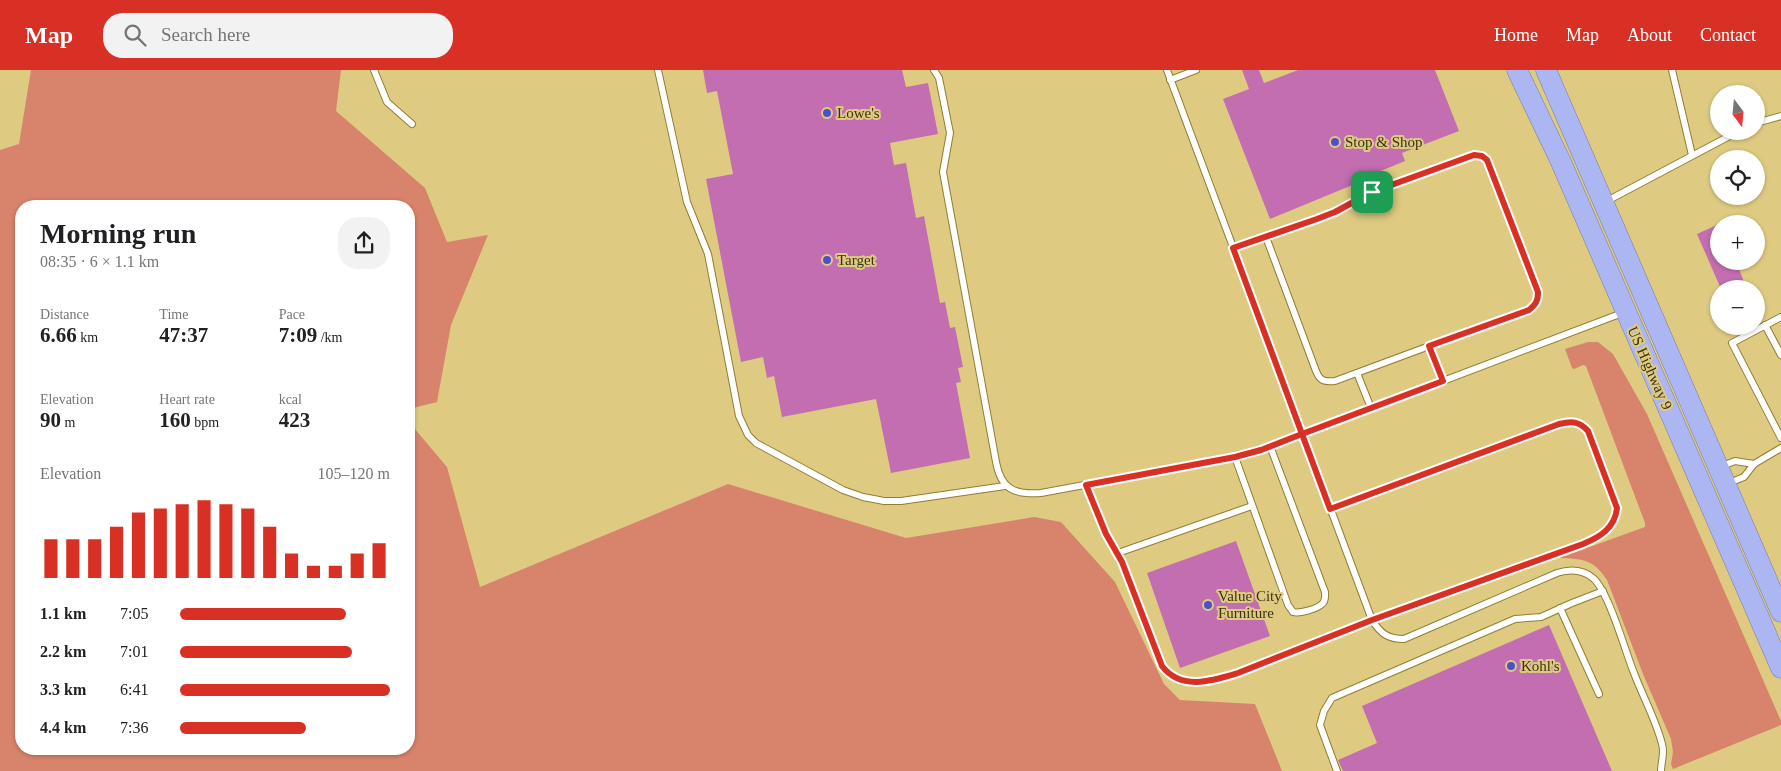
<!DOCTYPE html>
<html lang="en">
<head>
<meta charset="utf-8">
<style>
	body { margin:0; font-family:Georgia,serif; background:#f2f2f2; color:#202124; height:100vh; display:flex; flex-direction:column; font-size:19px; white-space:nowrap }
	* { box-sizing:border-box; margin:0 }
	p { font-size:16px; color:#757577 }
	.icon { flex:none; width:28px; height:28px; fill:none; stroke:currentColor; stroke-width:2; stroke-linecap:round; stroke-linejoin:round }
	.map { position:relative; flex:1; overflow:hidden }
	.details { position:absolute; left:15px; top:130px; width:400px; height:555px; display:flex; flex-direction:column; background:#fff; border-radius:20px; box-shadow:0 1px 4px #0004 }
	.details>* { flex:none }
	.needle { width:32px; rotate:164deg }
	.buttons { position:absolute; left:1710px; top:15px; display:grid; gap:10px }
	.buttons a { display:grid; place-items:center; width:55px; height:55px; border-radius:50%; background:#fff; box-shadow:0 1px 4px #0004; font-size:25px }
	.pin { position:absolute; display:grid; place-items:center; width:42px; height:42px; color:#fff; margin:-21px; border-radius:10px; box-shadow:0 2px 8px #0006 }
	.round { display:grid; place-items:center; flex:none; width:52px; height:52px; border-radius:20px; background:#f2f2f2 }
	.headline { display:flex; align-items:center; justify-content:space-between; height:85px; padding:0 25px }
	h1 { font-size:28px; font-weight:800; line-height:38px }
	.metrics { display:grid; grid-template-columns:repeat(3,1fr); gap:8px; height:85px; padding:5px 25px }
	.metrics div { display:grid; align-content:center }
	.metrics b { font-size:21px; font-weight:800 }
	.metrics small { font-size:14px; font-weight:400 }
	.metrics p { font-size:14px }
	.chart { height:140px; padding:10px 25px }
	.chart p { display:flex; justify-content:space-between }
	.chart svg { width:100%; height:90px; margin-top:5px; stroke:#d93025; stroke-width:6 }
	ul { padding:0 25px; list-style:none; font-size:16px }
	li { display:grid; grid-template-columns:80px 60px 1fr; align-items:center; height:38px }
	li i { height:12px; border-radius:6px; background:#d93025 }
	header { display:flex; align-items:center; gap:30px; box-sizing:border-box; height:70px; padding:0 25px; background:#d93025; color:#fff }
	header strong { font-size:24px }
	nav { display:flex; gap:28px; margin-inline-start:auto; font-size:18px }
	.search { width:350px; height:45px; background:#f2f2f2; display:flex; align-items:center; gap:12px; box-sizing:border-box; padding:0 18px; border-radius:20px; color:#757577; font-size:19px }
	.map>svg:first-child { display:block }
</style>
</head>
<body>
<header>
<strong>Map</strong>
<div class="search"><svg class="icon" aria-label="search" viewBox="0 0 24 24"><circle cx="10" cy="10" r="6"/><path d="M15 15l6 6"/></svg>Search here</div>
<nav><a>Home</a><a>Map</a><a>About</a><a>Contact</a></nav>
</header>
<div class="map">
<svg width="1781" height="701" viewBox="0 0 1781 701">
	<rect width="100%" height="100%" fill="#decb81"/>
	<g fill="#d8836c">
		<path d="M 31,0 L 341,0 L 336,41 L 425,118 L 447,172 L 488,165 L 451,255 L 437,332 L 409,339 L 409,136 L 21,136 L 21,679 L 409,679 L 409,352 L 447,397 L 480,517 L 728,414 L 906,468 L 1034,447 L 1061,452 L 1115,512 L 1164,614 L 1180,630 L 1255,634 L 1282,701 L 0,701 L 0,80 L 19,74 Z"/>
		<path d="M 1588,272 L 1598,272 L 1613,284 L 1647,344 L 1781,651 L 1781,655 L 1673,699 L 1671,694 L 1673,682 L 1671,669 L 1643,604 L 1607,510 C 1593,489 1583,489 1559,488 L 1645,457 L 1645,453 L 1586,296 L 1583,295 L 1574,299 L 1572,298 L 1565,279 Z"/>
	</g>
	<g fill="#c36eb1">
		<path d="M 703,0 L 902,0 L 906,17 L 928,13 L 938,64 L 890,73 L 894,95 L 906,93 L 916,148 L 924,146 L 940,233 L 945,232 L 950,258 L 955,257 L 963,297 L 958,298 L 961,312 L 956,313 L 970,388 L 891,403 L 876,329 L 782,347 L 774,306 L 767,308 L 763,287 L 741,292 L 706,109 L 733,104 L 717,21 L 707,23 Z"/>
		<path d="M 1242,0 L 1259,0 L 1264,13 L 1298,0 L 1435,0 L 1459,61 L 1402,83 L 1405,91 L 1371,105 L 1372,107 L 1270,149 L 1223,29 L 1249,19 Z"/>
		<path d="M 1719,154 L 1719,191 L 1736,191 L 1744,212 L 1728,219 L 1721,219 L 1697,164 Z"/>
		<path d="M 1236,471 L 1270,566 L 1180,598 L 1147,503 Z"/>
		<path d="M 1549,555 L 1612,701 L 1343,701 L 1338,690 L 1377,673 L 1362,636 Z"/>
	</g>
	<g fill="none" stroke-linecap="round" stroke-linejoin="round">
		<defs>
			<g id="service">
				<path d="M 374,0 L 387,32 L 412,54"/>
				<path d="M 658,0 L 687,132 L 708,184 L 739,346 L 748,365 L 756,373 L 843,420 L 863,427 L 884,431 L 901,431 L 1005,416"/>
				<path d="M 934,0 L 939,8 L 950,63 L 943,102 L 996,392 C 1001,419 1014,425 1041,423 L 1235,387 L 1261,380 L 1625,242"/>
				<path d="M 1167,0 L 1372,550 C 1381,564 1388,569 1404,569 L 1557,503 C 1570,499 1582,499 1593,508 C 1609,522 1625,581 1634,603 C 1643,627 1656,650 1662,674 C 1665,683 1661,692 1661,701"/>
				<path d="M 1672,0 L 1692,85"/>
				<path d="M 1170,10 L 1196,0"/>
				<path d="M 1756,53 L 1781,46"/>
				<path d="M 1605,132 L 1739,61"/>
				<path d="M 1233,178 L 1317,149 L 1335,142 L 1377,120 L 1474,85 L 1482,86 L 1487,90 L 1538,222 C 1538,231 1536,234 1529,239 L 1335,311 C 1324,312 1320,311 1316,301 L 1266,167"/>
				<path d="M 1781,247 L 1732,273 L 1781,368"/>
				<path d="M 1765,255 L 1781,285"/>
				<path d="M 1429,276 L 1443,311"/>
				<path d="M 1357,303 L 1371,338"/>
				<path d="M 1235,387 L 1288,535 L 1293,542 C 1299,544 1317,539 1322,534 C 1326,531 1325,526 1325,522 L 1270,376"/>
				<path d="M 1722,396 L 1735,391 L 1754,394"/>
				<path d="M 1729,413 L 1744,407 L 1754,394 L 1781,378"/>
				<path d="M 1086,415 L 1106,464 L 1122,491 L 1162,596 C 1181,621 1212,611 1237,603 L 1372,550 L 1583,474 C 1600,467 1615,458 1617,438 L 1588,361 C 1579,352 1572,351 1559,354 L 1331,439"/>
				<path d="M 1118,483 L 1252,436"/>
				<path d="M 1560,538 L 1599,624"/>
				<path d="M 1337,701 L 1320,655 L 1324,641 L 1332,628 L 1515,549 L 1541,547 L 1572,533 L 1603,521"/>
			</g>
			<g id="trunk">
				<path d="M 1517,0 L 1561,92 L 1781,598"/>
				<path d="M 1546,0 L 1781,542"/>
			</g>
		</defs>
		<use href="#service" stroke="#907e33" stroke-width="8"/>
		<use href="#trunk" stroke="#767ca3" stroke-width="21"/>
		<use href="#service" stroke="#fff" stroke-width="6"/>
		<use href="#trunk" stroke="#abb6f3" stroke-width="20"/>
	</g>
	<g fill="none" stroke-linecap="round" stroke-linejoin="round">
		<defs>
			<path id="route" d="M 1372,122 L 1335,142 L 1317,149 L 1233,178 L 1302,364 L 1261,380 L 1235,387 L 1086,415 L 1106,464 L 1122,492 L 1162,596 C 1181,621 1212,611 1238,603 L 1372,550 L 1583,474 C 1600,467 1615,458 1617,438 L 1588,361 C 1579,351 1572,351 1559,354 L 1330,439 L 1302,364 L 1443,311 L 1429,276 L 1529,240 C 1536,234 1538,231 1538,222 L 1487,90 L 1482,86 L 1474,85 L 1372,122"/>
		</defs>
		<use href="#route" stroke="#fff" stroke-width="10"/>
		<use href="#route" stroke="#d93025" stroke-width="6"/>
	</g>
	<g fill="#4b52c8" stroke="#decb81" stroke-width="2">
		<circle cx="827" cy="43" r="5"/>
		<circle cx="1335" cy="72" r="5"/>
		<circle cx="827" cy="190" r="5"/>
		<circle cx="1208" cy="535" r="5"/>
		<circle cx="1511" cy="596" r="5"/>
	</g>
	<g text-anchor="middle" dominant-baseline="central" stroke-width="4" stroke-linejoin="round" paint-order="stroke">
		<g font-size="15" fill="#3a3213" stroke="#decb81" text-anchor="start">
			<text x="837" y="43">Lowe's</text>
			<text x="1345" y="72">Stop &amp; Shop</text>
			<text x="837" y="190">Target</text>
			<text x="1218" y="526">Value City<tspan x="1218" dy="17">Furniture</tspan></text>
			<text x="1521" y="596">Kohl's</text>
		</g>
		<g font-size="15" fill="#3a3213" stroke="#decb81">
			<text transform="translate(1650 298) rotate(66)">US Highway 9</text>
		</g>
	</g>
</svg>
<div class="buttons">
<a><svg class="needle" viewBox="-14 -14 28 28"><path d="M0-13l5 13h-10z" fill="#e53935"/><path d="M0 13l5-13h-10z" fill="#757577"/></svg></a>
<a><svg class="icon" aria-label="locate" viewBox="0 0 24 24"><circle cx="12" cy="12" r="6"/><path d="M12 2v4M12 18v4M2 12h4M18 12h4"/></svg></a>
<a>+</a>
<a>−</a>
</div>
<div class="pin" style="left:1372px;top:122px;background:#1e9e55"><svg class="icon" aria-label="arrive" viewBox="0 0 24 24"><path d="M6 21V4h12l-3 4 3 4H6"/></svg></div>
<section class="details">
<div class="headline"><div><h1>Morning run</h1><p>08:35 · 6 × 1.1 km</p></div><a class="round"><svg class="icon" aria-label="share" viewBox="0 0 24 24"><path d="M12 15V3M7 8l5-5 5 5M5 13v7h14v-7"/></svg></a></div>
<div class="metrics">
<div><p>Distance</p><b>6.66<small> km</small></b></div>
<div><p>Time</p><b>47:37</b></div>
<div><p>Pace</p><b>7:09<small> /km</small></b></div>
</div>
<div class="metrics">
<div><p>Elevation</p><b>90<small> m</small></b></div>
<div><p>Heart rate</p><b>160<small> bpm</small></b></div>
<div><p>kcal</p><b>423</b></div>
</div>
<div class="chart"><p><span>Elevation</span>105–120 m</p>
<svg viewBox="0 0 160 44" preserveAspectRatio="none"><path d="M5 44V25M15 44V25M25 44V25M35 44V19M45 44V12M55 44V10M65 44V8M75 44V6M85 44V8M95 44V10M105 44V19M115 44V32M125 44V38M135 44V38M145 44V32M155 44V27"/></svg>
</div>
<ul>
<li><b>1.1 km</b>7:05<i style="width:79%"></i></li>
<li><b>2.2 km</b>7:01<i style="width:82%"></i></li>
<li><b>3.3 km</b>6:41<i style="width:100%"></i></li>
<li><b>4.4 km</b>7:36<i style="width:60%"></i></li>
</ul>
</section>
</div>
</body>
</html>
